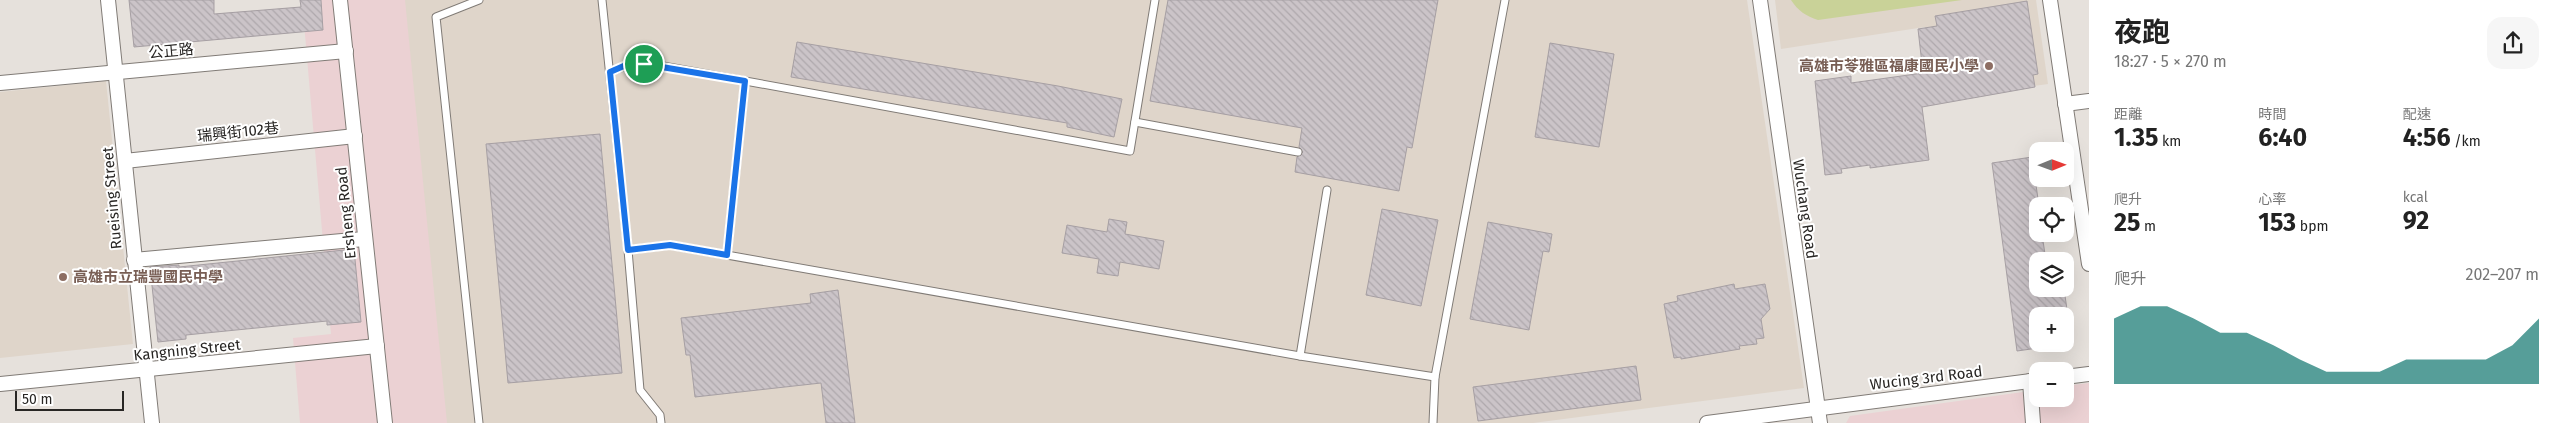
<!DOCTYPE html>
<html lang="zh-TW">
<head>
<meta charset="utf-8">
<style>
	body { margin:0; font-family:"Fira Sans","Noto Sans TC",sans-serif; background:#f6f6f6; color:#222; height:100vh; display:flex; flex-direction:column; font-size:19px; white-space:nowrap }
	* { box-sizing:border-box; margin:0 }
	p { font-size:16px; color:#767676 }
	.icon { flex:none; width:28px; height:28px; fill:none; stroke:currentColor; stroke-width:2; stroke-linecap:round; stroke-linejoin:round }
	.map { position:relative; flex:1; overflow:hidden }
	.side { display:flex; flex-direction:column; background:#fff; width:475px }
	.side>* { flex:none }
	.needle { width:32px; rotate:89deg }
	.fabs { position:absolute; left:2029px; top:142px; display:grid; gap:10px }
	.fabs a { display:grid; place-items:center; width:45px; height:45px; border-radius:10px; background:#fff; box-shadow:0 5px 20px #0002; font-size:25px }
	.scale { position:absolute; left:15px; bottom:12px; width:109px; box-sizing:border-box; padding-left:5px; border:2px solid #282624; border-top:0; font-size:14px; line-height:18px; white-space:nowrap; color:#282624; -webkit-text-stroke:4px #fff; paint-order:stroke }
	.pin { position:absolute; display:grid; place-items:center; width:42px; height:42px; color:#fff; margin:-21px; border:2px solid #fff; border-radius:50%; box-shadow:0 1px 5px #0007 }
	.round { display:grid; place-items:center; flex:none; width:52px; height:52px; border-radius:15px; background:#f6f6f6 }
	.overview { display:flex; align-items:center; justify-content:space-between; height:85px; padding:0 25px }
	h1 { font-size:28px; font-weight:700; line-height:38px }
	.figures { display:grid; grid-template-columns:repeat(3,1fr); gap:8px; height:85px; padding:5px 25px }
	.figures div { display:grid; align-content:center }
	.figures b { font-size:25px; font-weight:700 }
	.figures small { font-size:14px; font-weight:400 }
	.figures p { font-size:14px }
	.chart { height:140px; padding:10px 25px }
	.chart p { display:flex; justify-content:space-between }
	.chart svg { width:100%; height:90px; margin-top:5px; fill:#0f766e; opacity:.7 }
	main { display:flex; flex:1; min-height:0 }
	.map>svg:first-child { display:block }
</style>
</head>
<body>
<main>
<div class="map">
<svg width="2089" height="423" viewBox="0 0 2089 423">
	<defs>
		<pattern id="building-back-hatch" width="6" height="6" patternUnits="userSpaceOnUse" patternTransform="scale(1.25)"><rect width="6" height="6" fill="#cbc4c8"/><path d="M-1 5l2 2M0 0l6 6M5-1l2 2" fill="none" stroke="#aea8ac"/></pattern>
	</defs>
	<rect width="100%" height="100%" fill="#e6e1dc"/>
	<g fill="#ebd1d3">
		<path d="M 302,0 L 409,0 L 448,423 L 300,423 L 293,338 L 331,334 Z"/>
		<path d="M 2089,383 L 2089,423 L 1846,423 L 1850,416 L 2037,390 L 2038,399 L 2065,399 L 2065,386 Z"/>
	</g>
	<g fill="#dfd5ca">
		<path d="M 405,0 L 1747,0 L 1804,388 L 1533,423 L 447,423 Z"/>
		<path d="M 1775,0 L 2036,0 L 2048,84 L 1938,99 L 1925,27 L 1781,49 Z"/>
		<path d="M 106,81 L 133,344 L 0,358 L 0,92 Z"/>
	</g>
	<path fill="#c9d298" d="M 1791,0 L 1962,0 L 1818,20 C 1806,16 1798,11 1791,0 Z"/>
	<g fill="url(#building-back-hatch)" stroke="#a69fa3">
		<path d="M 129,0 L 214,0 L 214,14 L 301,7 L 300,0 L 321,0 L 323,30 L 134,47 Z"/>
		<path d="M 1168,0 L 1438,0 L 1412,148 L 1407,147 L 1399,191 L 1295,172 L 1297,157 L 1303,152 L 1299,147 L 1302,128 L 1150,101 Z"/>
		<path d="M 2027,1 L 2038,74 L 2033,75 L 2035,87 L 1922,107 L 1929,160 L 1870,168 L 1870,165 L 1841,169 L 1842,173 L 1825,175 L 1815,81 L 1851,76 L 1851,83 L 1923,73 L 1918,29 L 1937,26 L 1935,16 Z"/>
		<path d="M 797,42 L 1058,86 L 1122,99 L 1114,137 L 1067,127 L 1067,123 L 791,77 Z"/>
		<path d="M 1550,43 L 1614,54 L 1599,147 L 1535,137 Z"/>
		<path d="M 600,134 L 622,373 L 508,383 L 486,144 Z"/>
		<path d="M 2032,157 L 2039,206 L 2038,234 L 2042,234 L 2046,261 L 2038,261 L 2038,289 L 2064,289 L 2068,316 L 2038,316 L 2038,348 L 2017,351 L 1992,163 Z"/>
		<path d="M 1382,209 L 1438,220 L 1421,306 L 1366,295 Z"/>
		<path d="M 1109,219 L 1127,222 L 1125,234 L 1164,241 L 1159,269 L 1120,262 L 1118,276 L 1097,273 L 1099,259 L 1062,253 L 1067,225 L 1107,232 Z"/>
		<path d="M 1488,222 L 1552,234 L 1549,252 L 1543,251 L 1529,330 L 1470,319 Z"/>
		<path d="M 354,249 L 361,322 L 327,325 L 327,321 L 186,335 L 186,339 L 158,342 L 150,267 L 179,265 L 179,267 Z"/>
		<path d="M 1734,284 L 1735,289 L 1765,284 L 1770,309 L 1761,319 L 1764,338 L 1756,339 L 1757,344 L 1739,346 L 1740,349 L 1681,359 L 1681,357 L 1674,358 L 1664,304 L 1678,301 L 1677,296 Z"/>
		<path d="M 838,290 L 855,423 L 826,423 L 821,383 L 695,397 L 690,355 L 686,355 L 681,318 L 811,303 L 810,294 Z"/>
		<path d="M 1636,366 L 1641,400 L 1478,421 L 1473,387 Z"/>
	</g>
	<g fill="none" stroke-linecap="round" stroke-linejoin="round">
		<defs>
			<g id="lane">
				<path d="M 602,0 L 628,250 L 640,390 L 660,415 L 661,423"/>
				<path d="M 610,72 C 628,64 643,63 663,66 L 1130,151 L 1155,0"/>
				<path d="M 1135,122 L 1298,152"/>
				<path d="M 628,250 L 670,245 L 1300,356 L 1435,377 L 1505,0"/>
				<path d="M 727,255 L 745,81"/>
				<path d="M 1300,356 L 1327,190"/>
				<path d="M 479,423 L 436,17 L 479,0"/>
				<path d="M 1433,423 L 1435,377"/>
			</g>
			<g id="street">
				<path d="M 108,0 L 152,423"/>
				<path d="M 340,0 L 385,423"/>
				<path d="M 1760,0 L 1820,423"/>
				<path d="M 2050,0 L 2089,264"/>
				<path d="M 0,83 L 346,51"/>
				<path d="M 2065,104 L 2089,101"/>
				<path d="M 125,161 L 355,136"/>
				<path d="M 134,260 L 364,239"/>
				<path d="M 2065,377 L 2089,374"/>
				<path d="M 2030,381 L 2033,423"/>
				<path d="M 0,384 L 377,346"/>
				<path d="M 1707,423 L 2038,380"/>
			</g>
		</defs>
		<use href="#lane" stroke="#807b76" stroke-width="9"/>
		<use href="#street" stroke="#807b76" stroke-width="16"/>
		<use href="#lane" stroke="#fff" stroke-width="7"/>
		<use href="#street" stroke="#fff" stroke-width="14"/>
	</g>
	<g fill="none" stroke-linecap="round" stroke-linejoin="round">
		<defs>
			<path id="route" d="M 644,64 L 745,81 L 727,255 L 670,245 L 628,250 L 610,72 L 626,65 Z"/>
		</defs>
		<use href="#route" stroke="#fff" stroke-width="10"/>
		<use href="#route" stroke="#1a73e8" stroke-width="6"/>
	</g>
	<g fill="#8d6e63" stroke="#fff" stroke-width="2">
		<circle cx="1989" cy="66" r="5"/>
		<circle cx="63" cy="277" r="5"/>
	</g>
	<g text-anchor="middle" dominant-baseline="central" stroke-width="4" stroke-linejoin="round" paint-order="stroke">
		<g font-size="15" fill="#282624" stroke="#fff">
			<text transform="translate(171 51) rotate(-5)">公正路</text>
			<text transform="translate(238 132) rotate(-6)">瑞興街102巷</text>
			<text transform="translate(112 198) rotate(-95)">Rueising Street</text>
			<text transform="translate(1805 209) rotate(82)">Wuchang Road</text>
			<text transform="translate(346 213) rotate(-96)">Ersheng Road</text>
			<text transform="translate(187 350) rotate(-6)">Kangning Street</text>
			<text transform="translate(1926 378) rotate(-7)">Wucing 3rd Road</text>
		</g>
		<g font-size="15" font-weight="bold" fill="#785e54" stroke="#fff" text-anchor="end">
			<text x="1979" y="66">高雄市苓雅區福康國民小學</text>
			<text x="73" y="277" text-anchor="start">高雄市立瑞豐國民中學</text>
		</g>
	</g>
</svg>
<div class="fabs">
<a><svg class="needle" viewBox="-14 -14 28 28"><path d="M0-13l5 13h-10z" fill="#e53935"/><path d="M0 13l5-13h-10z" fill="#767676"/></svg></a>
<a><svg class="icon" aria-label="locate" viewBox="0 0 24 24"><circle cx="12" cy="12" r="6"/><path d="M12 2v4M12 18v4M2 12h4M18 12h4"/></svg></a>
<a><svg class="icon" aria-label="layers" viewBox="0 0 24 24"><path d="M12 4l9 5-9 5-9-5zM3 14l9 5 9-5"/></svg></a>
<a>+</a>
<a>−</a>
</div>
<div class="scale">50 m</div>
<div class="pin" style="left:644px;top:64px;background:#1e9e55"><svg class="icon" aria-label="arrive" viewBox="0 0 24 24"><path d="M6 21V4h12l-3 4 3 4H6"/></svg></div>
</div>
<section class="side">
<div class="overview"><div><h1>夜跑</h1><p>18:27 · 5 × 270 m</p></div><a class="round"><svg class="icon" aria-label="share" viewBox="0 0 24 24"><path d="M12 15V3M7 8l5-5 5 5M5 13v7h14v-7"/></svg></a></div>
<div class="figures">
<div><p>距離</p><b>1.35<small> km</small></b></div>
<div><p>時間</p><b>6:40</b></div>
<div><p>配速</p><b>4:56<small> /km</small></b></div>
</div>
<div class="figures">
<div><p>爬升</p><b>25<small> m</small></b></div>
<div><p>心率</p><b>153<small> bpm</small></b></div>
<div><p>kcal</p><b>92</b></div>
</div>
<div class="chart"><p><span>爬升</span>202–207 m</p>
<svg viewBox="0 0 160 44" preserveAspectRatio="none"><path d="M0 44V12L10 6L20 6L30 12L40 19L50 19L60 25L70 32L80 38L90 38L100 38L110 32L120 32L130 32L140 32L150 25L160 12V44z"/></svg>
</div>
</section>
</main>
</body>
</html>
